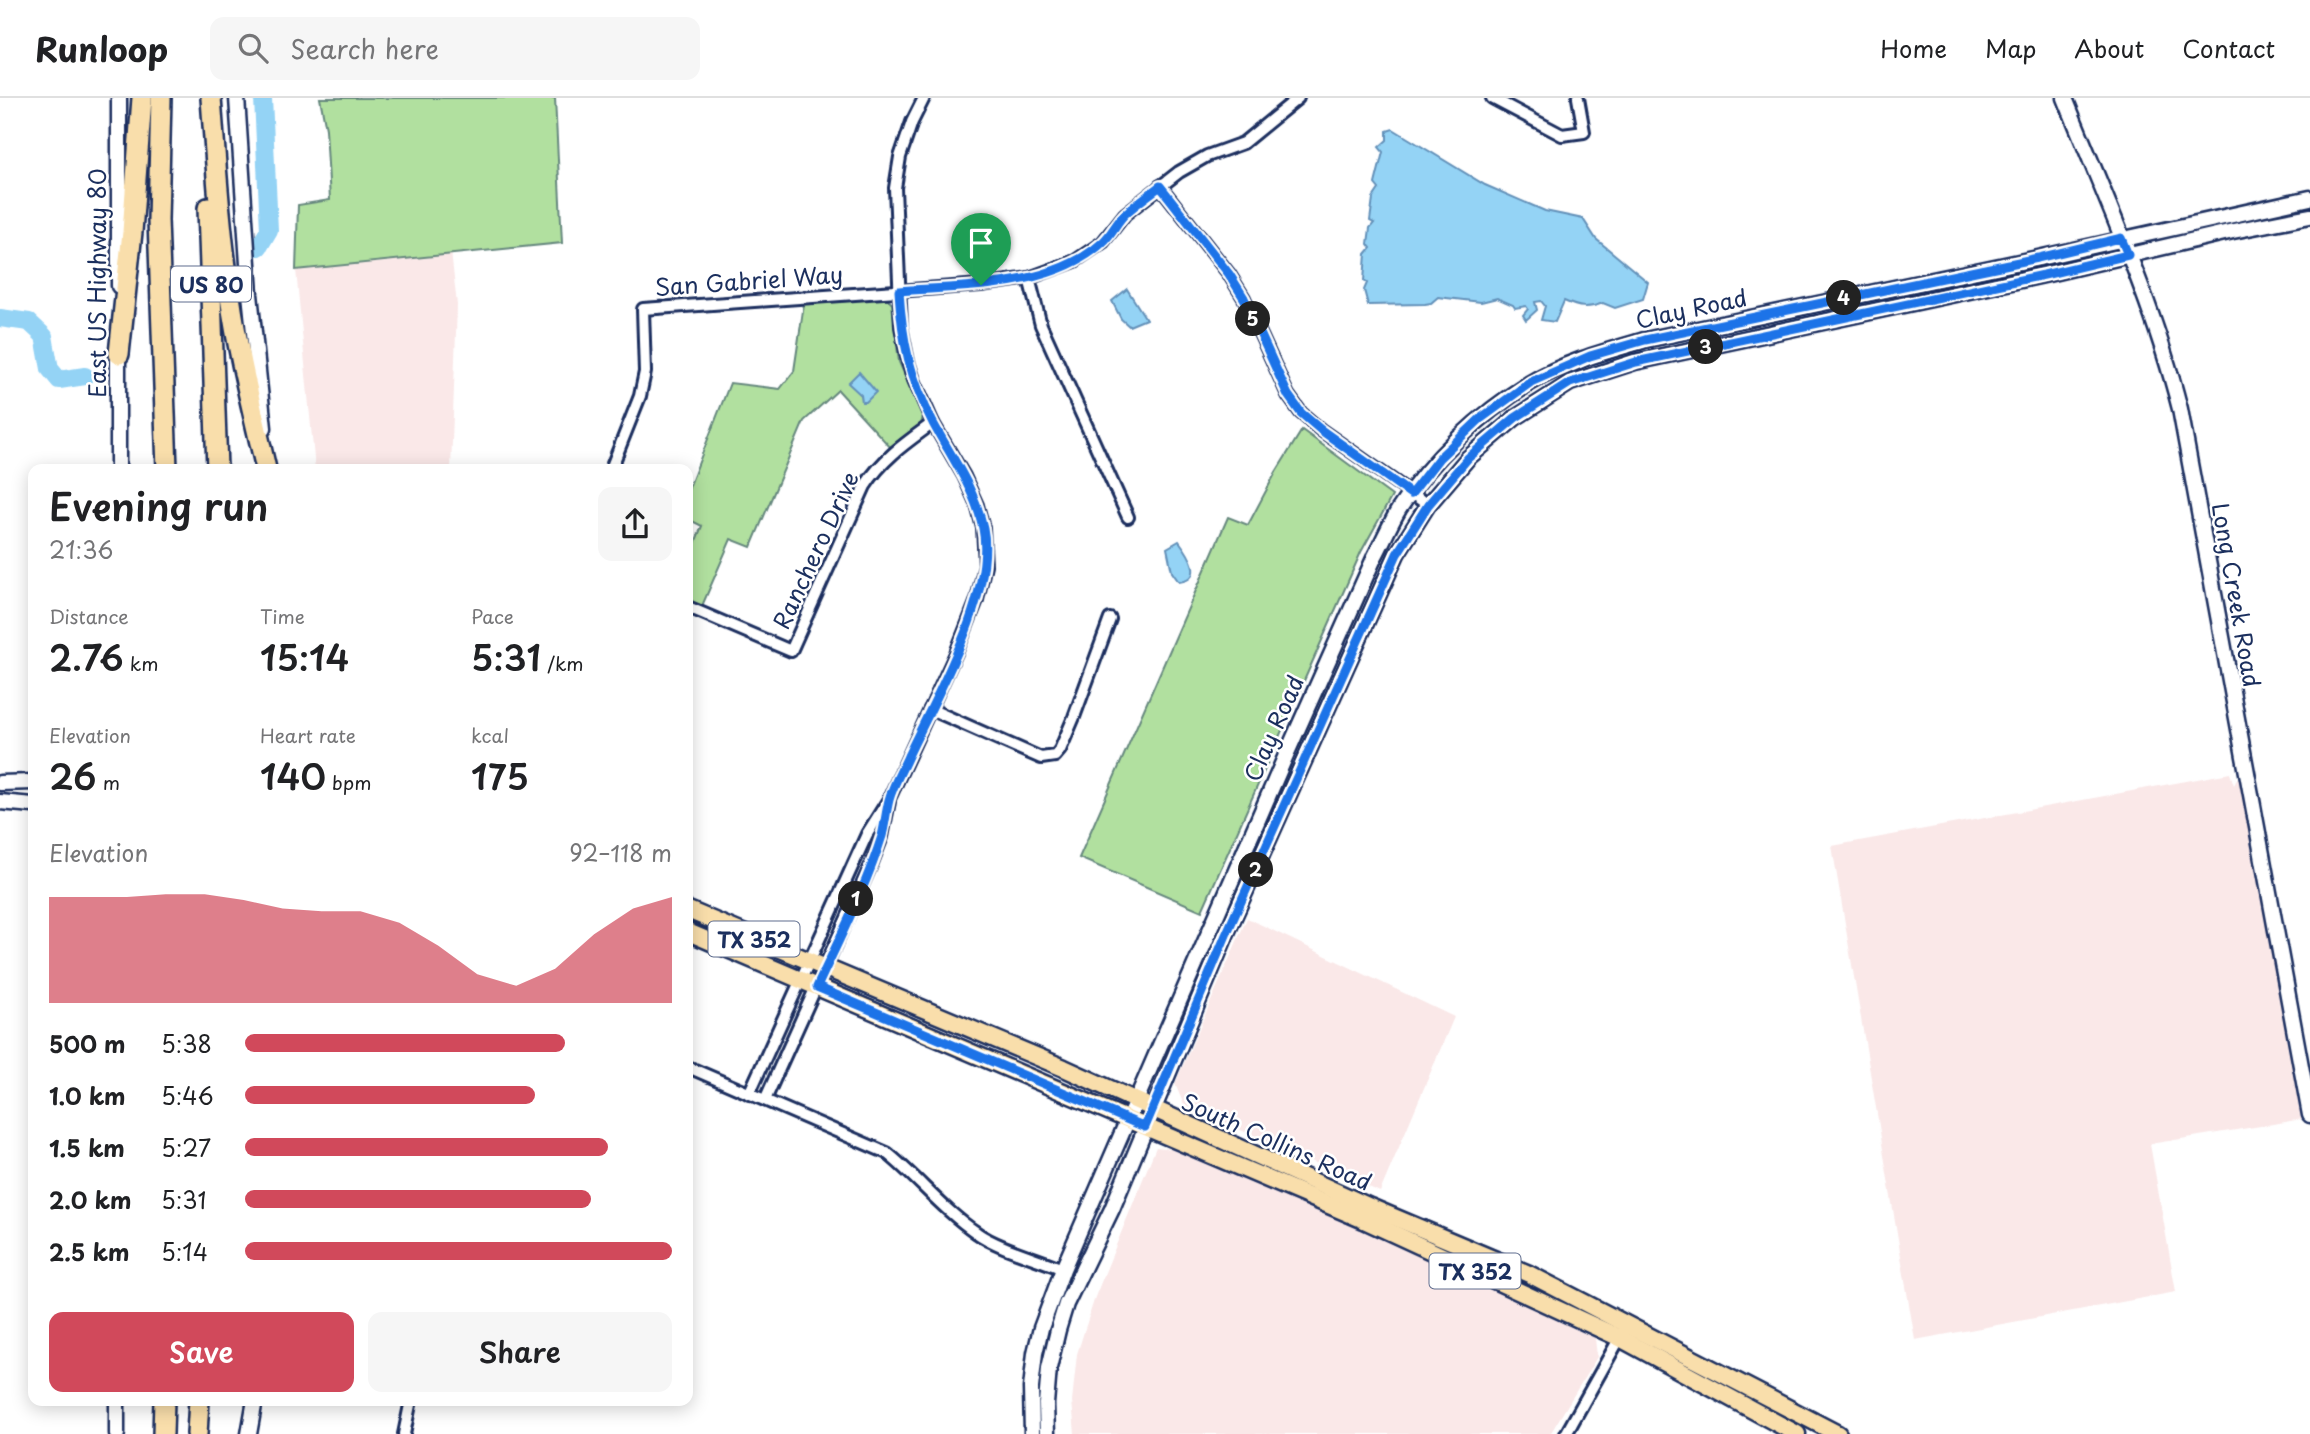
<!DOCTYPE html>
<html lang="en">
<head>
<meta charset="utf-8">
<style>
	body { margin:0; font-family:"Playpen Sans",sans-serif; background:#f6f6f6; color:#202124; height:100vh; display:flex; flex-direction:column; font-size:26px; white-space:nowrap }
	* { box-sizing:border-box; margin:0 }
	p { font-size:23px; color:#757577 }
	.icon { flex:none; width:38px; height:38px; fill:none; stroke:currentColor; stroke-width:2; stroke-linecap:round; stroke-linejoin:round }
	.map { position:relative; flex:1; overflow:hidden }
	.side { position:absolute; left:28px; top:366px; width:665px; height:942px; display:flex; flex-direction:column; background:#fff; border-radius:14px; box-shadow:0 4px 18px #0003 }
	.side>* { flex:none }
	.pin { position:absolute; display:grid; place-items:center; width:60px; height:60px; color:#fff; margin:-72px -30px; border-radius:50% 50% 50% 0; rotate:-45deg; box-shadow:0 0 7px #0007 }
	.pin .icon { rotate:45deg }
	.km { position:absolute; width:35px; height:35px; margin:-18px; border-radius:50%; background:#222; color:#fff; font-size:19px; line-height:35px; text-align:center }
	.round { display:grid; place-items:center; flex:none; width:74px; height:74px; border-radius:14px; background:#f6f6f6 }
	.summary { display:flex; align-items:center; justify-content:space-between; height:119px; padding:0 21px }
	h1 { font-size:38px; font-weight:600; line-height:52px }
	.metrics { display:grid; grid-template-columns:repeat(3,1fr); gap:10px; height:119px; padding:7px 21px }
	.metrics div { display:grid; align-content:center }
	.metrics b { font-size:35px; font-weight:600 }
	.metrics small { font-size:19px; font-weight:400 }
	.metrics p { font-size:19px }
	.chart { height:196px; padding:14px 21px }
	.chart p { display:flex; justify-content:space-between }
	.chart svg { width:100%; height:126px; margin-top:7px; fill:#d1495b; opacity:.7 }
	.primary-button { display:flex; gap:14px; margin-top:auto; padding:14px 21px }
	.primary-button a { flex:1; height:80px; border-radius:14px; background:#d1495b; color:#fff; font-size:28px; font-weight:600; line-height:80px; text-align:center }
	.primary-button a+a { background:#f6f6f6; color:#202124 }
	ul { padding:0 21px; list-style:none; font-size:23px }
	li { display:grid; grid-template-columns:112px 84px 1fr; align-items:center; height:52px }
	li i { height:18px; border-radius:9px; background:#d1495b }
	header { display:flex; align-items:center; gap:42px; box-sizing:border-box; height:98px; padding:0 35px; background:#fff; border-bottom:2px solid #e0e0e0 }
	header strong { font-size:33px }
	nav { display:flex; gap:38px; margin-inline-start:auto; font-size:24px }
	.search { width:490px; height:63px; background:#f6f6f6; display:flex; align-items:center; gap:18px; box-sizing:border-box; padding:0 24px; border-radius:14px; color:#757577; font-size:26px }
	.map>svg:first-child { display:block }
</style>
</head>
<body>
<header>
<strong>Runloop</strong>
<div class="search"><svg class="icon" aria-label="search" viewBox="0 0 24 24"><circle cx="10" cy="10" r="6"/><path d="M15 15l6 6"/></svg>Search here</div>
<nav><a>Home</a><a>Map</a><a>About</a><a>Contact</a></nav>
</header>
<div class="map">
<svg width="2310" height="1336" viewBox="0 0 2310 1336">
	<rect width="100%" height="100%" fill="#fff"/>
	<filter id="ink" filterUnits="userSpaceOnUse"><feTurbulence type="fractalNoise" baseFrequency=".0143" numOctaves="2"/><feDisplacementMap in="SourceGraphic" scale="14" xChannelSelector="R" yChannelSelector="G"/><feConvolveMatrix kernelMatrix="1 2 1 2 8 2 1 2 1" color-interpolation-filters="sRGB"/></filter>
	<g filter="url(#ink)">
		<g fill="#fae8e8">
			<path d="M 451,154 L 457,207 L 451,371 L 315,371 L 296,172 Z"/>
			<path d="M 2241,673 L 2309,1020 L 2150,1046 L 2176,1194 L 1915,1242 L 1832,748 L 2230,675 L 2234,687 Z"/>
			<path d="M 1247,820 L 1454,919 L 1380,1094 L 1184,1007 L 1175,986 Z"/>
			<path d="M 1156,1049 L 1171,1051 L 1382,1139 L 1595,1240 L 1597,1259 L 1550,1336 L 1075,1336 L 1072,1303 L 1077,1256 L 1095,1199 Z"/>
		</g>
		<g fill="#b1e09f" stroke="#66887e" stroke-width="2">
			<path d="M 320,0 L 555,0 L 562,145 L 296,172 L 298,107 L 330,102 L 326,31 Z"/>
			<path d="M 882,200 L 887,200 L 892,206 L 899,264 L 923,319 L 921,326 L 890,349 L 838,292 L 804,323 L 751,449 L 731,441 L 702,508 L 688,502 L 688,462 L 702,428 L 688,421 L 688,392 L 730,285 L 780,291 L 794,273 L 804,206 Z"/>
			<path d="M 1302,332 L 1392,398 L 1361,454 L 1202,813 L 1079,760 L 1228,419 L 1248,427 L 1276,374 Z"/>
		</g>
		<g fill="#94d3f5" stroke="#6491b9" stroke-width="2">
			<path d="M 1393,31 L 1485,87 L 1545,113 L 1583,121 L 1596,141 L 1648,184 L 1643,201 L 1615,210 L 1603,205 C 1588,211 1579,210 1564,203 L 1555,224 L 1541,222 L 1545,208 L 1541,203 L 1535,204 L 1537,212 L 1526,222 L 1523,217 L 1528,211 L 1526,208 L 1515,210 L 1513,207 L 1497,200 L 1481,204 L 1438,199 L 1431,205 L 1425,206 L 1368,207 L 1364,192 L 1367,185 L 1364,183 L 1366,156 L 1371,150 L 1368,146 L 1370,130 L 1374,125 L 1370,123 L 1373,100 L 1379,91 L 1375,86 L 1383,54 L 1379,49 L 1387,42 L 1387,33 Z"/>
			<path d="M 1127,191 L 1146,221 L 1129,228 L 1121,221 L 1112,203 Z"/>
			<path d="M 859,274 L 876,294 L 866,304 L 862,304 L 861,297 L 848,285 Z"/>
			<path d="M 1179,443 C 1188,455 1206,481 1179,484 L 1172,474 L 1167,450 Z"/>
		</g>
		<g fill="none" stroke-linecap="round" stroke-linejoin="round">
			<g stroke="#94d3f5" stroke-width="18">
				<path d="M 259,149 L 269,132 L 263,0"/>
				<path d="M 0,220 L 29,224 L 44,238 L 50,271 L 59,282 L 85,278"/>
			</g>
			<defs>
				<g id="street">
					<path d="M 1492,0 L 1562,37 L 1584,34 L 1578,0"/>
					<path d="M 1160,88 L 1229,176 L 1244,200 L 1288,297 L 1301,315 L 1321,332 L 1428,407"/>
					<path d="M 1029,180 L 1041,227 L 1128,419"/>
					<path d="M 611,371 L 640,298 L 645,274 L 643,211 L 981,187 L 1029,180 L 1075,163 L 1103,144 L 1125,116 L 1179,74 L 1207,58 L 1243,45 L 1298,0"/>
					<path d="M 688,509 L 791,553 L 865,388 C 883,360 907,344 933,325"/>
					<path d="M 930,611 L 1041,660 L 1055,658 L 1060,652 L 1074,619 L 1110,521"/>
					<path d="M 688,969 L 887,1055 C 918,1080 943,1112 977,1135 C 996,1149 1039,1161 1063,1171"/>
					<path d="M 749,996 L 867,736 L 889,701 L 956,555 L 977,502 L 985,467 L 983,430 L 977,407 L 964,378 L 933,325 L 914,282 L 908,264 L 901,229 L 895,90 L 900,59 L 912,24 L 924,0"/>
					<path d="M 765,1002 L 871,767 L 882,739 L 889,704"/>
					<path d="M 404,1336 L 411,1302"/>
					<path d="M 1566,1336 L 1623,1234"/>
				</g>
				<g id="secondary">
					<path d="M 237,0 L 250,196 L 264,330"/>
					<path d="M 2065,0 C 2106,102 2153,204 2180,311 L 2310,1017"/>
					<path d="M 119,188 L 119,0"/>
					<path d="M 118,371 L 118,246"/>
					<path d="M 0,685 L 33,684"/>
					<path d="M 0,704 L 33,707"/>
					<path d="M 117,1336 L 117,1302"/>
					<path d="M 249,1336 L 255,1302"/>
					<path d="M 1032,1336 L 1031,1290 L 1035,1255 L 1041,1230 L 1063,1171 L 1283,664 L 1375,458 C 1383,443 1390,426 1399,411 C 1431,361 1480,316 1530,285 C 1565,264 1607,253 1645,242 L 2038,160 L 2310,100"/>
					<path d="M 1047,1336 L 1046,1306 L 1049,1270 L 1058,1232 L 1066,1206 L 1112,1111 L 1226,837 L 1397,456 L 1428,407 L 1468,360 L 1515,320 L 1570,285 L 1635,264 L 2044,177 L 2233,133 L 2310,118"/>
				</g>
				<g id="primary">
					<path d="M 688,812 L 1064,970 L 1370,1109 L 1529,1176 L 1838,1336"/>
					<path d="M 688,834 L 1364,1122 L 1620,1240 L 1797,1336"/>
				</g>
				<g id="highway">
					<path d="M 161,0 L 158,122 L 167,371"/>
					<path d="M 211,0 C 216,66 220,132 230,198 C 238,256 253,314 266,371"/>
					<path d="M 208,110 L 217,371"/>
					<path d="M 119,256 L 132,134 L 142,0"/>
					<path d="M 163,1336 L 164,1302"/>
					<path d="M 197,1336 L 199,1302"/>
				</g>
			</defs>
			<use href="#street" stroke="#1b2f5e" stroke-width="16"/>
			<use href="#secondary" stroke="#1b2f5e" stroke-width="19"/>
			<use href="#primary" stroke="#1b2f5e" stroke-width="21"/>
			<use href="#highway" stroke="#1b2f5e" stroke-width="24"/>
			<use href="#street" stroke="#fff" stroke-width="10"/>
			<use href="#secondary" stroke="#fff" stroke-width="14"/>
			<use href="#primary" stroke="#f9deab" stroke-width="16"/>
			<use href="#highway" stroke="#f9deab" stroke-width="19"/>
		</g>
	</g>
	<g fill="none" stroke-linecap="round" stroke-linejoin="round" filter="url(#ink)">
		<defs>
			<path id="route" d="M 1160,88 L 1229,176 L 1244,200 L 1288,297 L 1301,315 L 1321,332 L 1411,396 L 1439,360 L 1480,321 L 1531,284 L 1590,258 L 1645,242 L 2038,160 L 2121,140 L 2128,157 L 2044,177 L 1636,264 L 1570,285 L 1515,320 L 1468,360 L 1428,407 L 1397,456 L 1226,837 L 1145,1029 L 817,889 C 839,841 866,789 882,738 C 885,726 886,714 889,702 C 893,687 902,672 908,658 C 936,598 996,495 983,430 C 975,391 952,360 933,325 C 910,280 902,243 899,193 C 962,188 1053,191 1103,144 C 1112,136 1117,123 1126,115 C 1137,105 1149,97 1160,88 Z"/>
		</defs>
		<use href="#route" stroke="#fff" stroke-width="14"/>
		<use href="#route" stroke="#1a73e8" stroke-width="9"/>
	</g>
	<g text-anchor="middle" dominant-baseline="central" stroke-width="5" stroke-linejoin="round" paint-order="stroke">
		<g fill="#fff" stroke="#5f6d8e" stroke-width="2">
			<rect x="171" y="168.5" width="80" height="35" rx="5"/>
			<rect x="708.5" y="823.5" width="91" height="35" rx="5"/>
			<rect x="1429.5" y="1155.5" width="91" height="35" rx="5"/>
		</g>
		<g font-size="21" font-weight="bold" fill="#1b2f5e">
			<text x="211" y="186">US 80</text>
			<text x="754" y="841">TX 352</text>
			<text x="1475" y="1173">TX 352</text>
		</g>
		<g font-size="23" fill="#1b2f5e" stroke="#fff">
			<text transform="translate(749 182) rotate(-4)">San Gabriel Way</text>
			<text transform="translate(96 185) rotate(-90)">East US Highway 80</text>
			<text transform="translate(1691 210) rotate(-12)">Clay Road</text>
			<text transform="translate(815 452) rotate(-65)">Ranchero Drive</text>
			<text transform="translate(2237 497) rotate(80)">Long Creek Road</text>
			<text transform="translate(1273 630) rotate(-66)">Clay Road</text>
			<text transform="translate(1277 1043) rotate(24)">South Collins Road</text>
		</g>
	</g>
</svg>
<div class="pin" style="left:981px;top:187px;background:#1e9e55"><svg class="icon" aria-label="arrive" viewBox="0 0 24 24"><path d="M6 21V4h12l-3 4 3 4H6"/></svg></div>
<b class="km" style="left:856px;top:801px">1</b>
<b class="km" style="left:1256px;top:772px">2</b>
<b class="km" style="left:1706px;top:249px">3</b>
<b class="km" style="left:1844px;top:200px">4</b>
<b class="km" style="left:1253px;top:221px">5</b>
<section class="side">
<div class="summary"><div><h1>Evening run</h1><p>21:36</p></div><a class="round"><svg class="icon" aria-label="share" viewBox="0 0 24 24"><path d="M12 15V3M7 8l5-5 5 5M5 13v7h14v-7"/></svg></a></div>
<div class="metrics">
<div><p>Distance</p><b>2.76<small> km</small></b></div>
<div><p>Time</p><b>15:14</b></div>
<div><p>Pace</p><b>5:31<small> /km</small></b></div>
</div>
<div class="metrics">
<div><p>Elevation</p><b>26<small> m</small></b></div>
<div><p>Heart rate</p><b>140<small> bpm</small></b></div>
<div><p>kcal</p><b>175</b></div>
</div>
<div class="chart"><p><span>Elevation</span>92–118 m</p>
<svg viewBox="0 0 160 44" preserveAspectRatio="none"><path d="M0 44V7L10 7L20 7L30 6L40 6L50 8L60 11L70 12L80 12L90 16L100 24L110 34L120 38L130 32L140 20L150 11L160 7V44z"/></svg>
</div>
<ul>
<li><b>500 m</b>5:38<i style="width:75%"></i></li>
<li><b>1.0 km</b>5:46<i style="width:68%"></i></li>
<li><b>1.5 km</b>5:27<i style="width:85%"></i></li>
<li><b>2.0 km</b>5:31<i style="width:81%"></i></li>
<li><b>2.5 km</b>5:14<i style="width:100%"></i></li>
</ul>
<div class="primary-button"><a>Save</a><a>Share</a></div>
</section>
</div>
</body>
</html>
